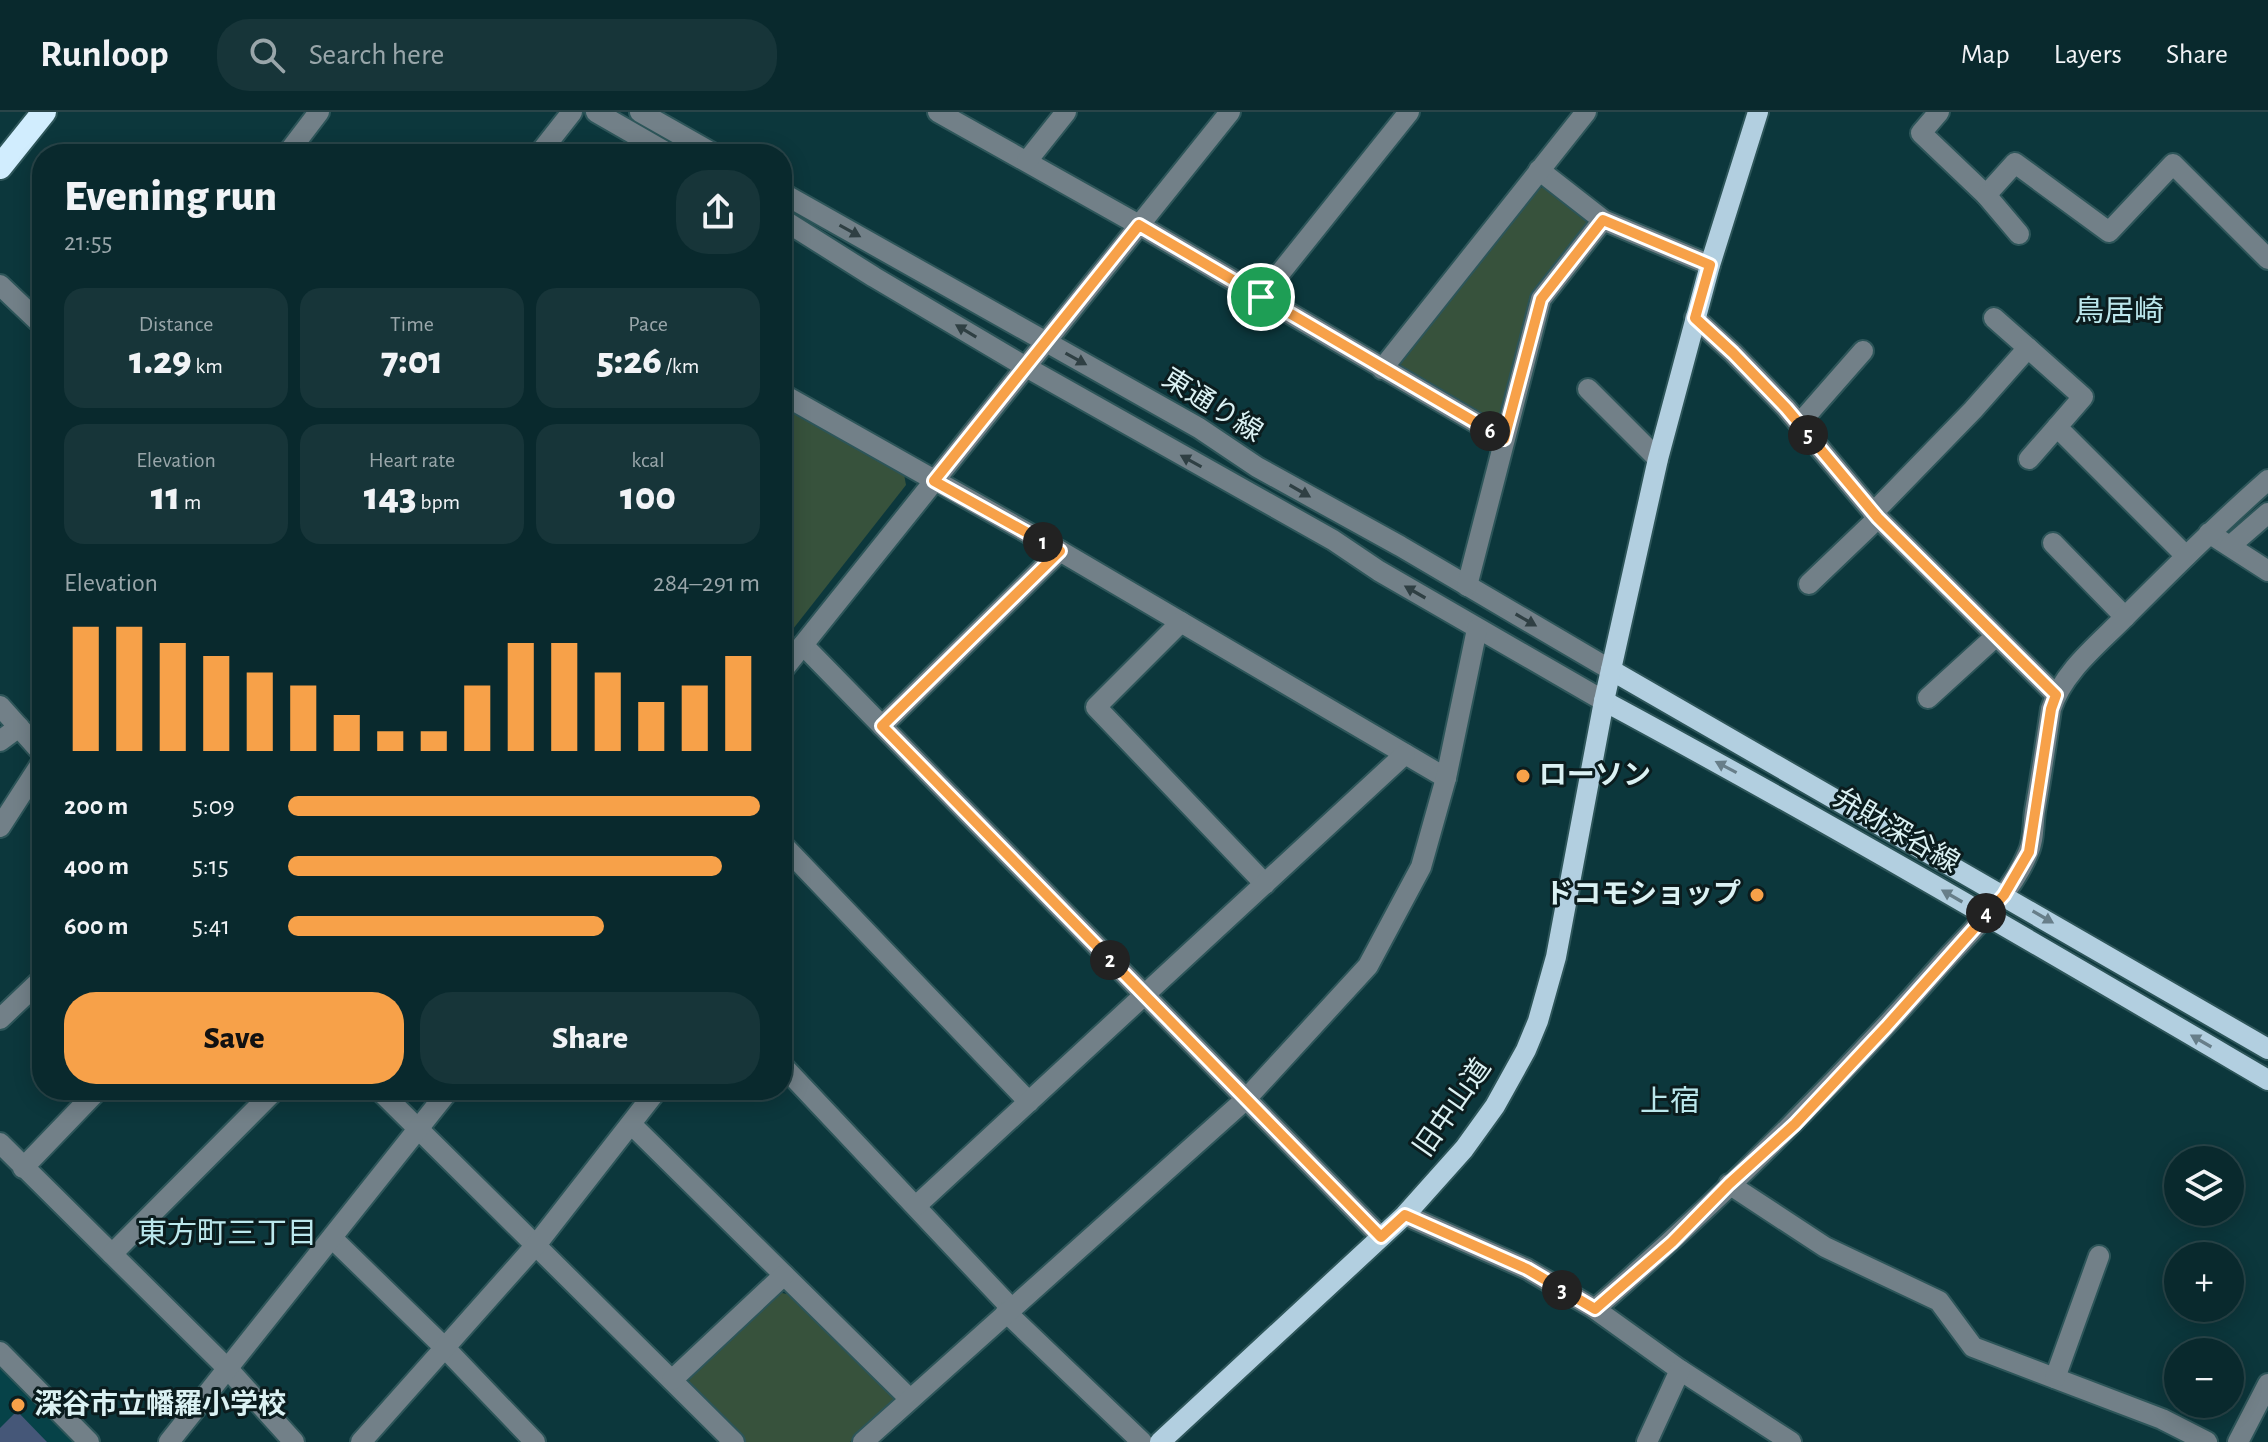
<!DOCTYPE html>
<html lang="en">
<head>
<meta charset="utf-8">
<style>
	body { margin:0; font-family:"Alegreya Sans","Noto Sans JP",sans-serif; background:#173539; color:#f1f3f6; height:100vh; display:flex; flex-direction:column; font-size:30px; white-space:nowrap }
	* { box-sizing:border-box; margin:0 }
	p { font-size:26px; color:#99a6aa }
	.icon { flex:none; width:44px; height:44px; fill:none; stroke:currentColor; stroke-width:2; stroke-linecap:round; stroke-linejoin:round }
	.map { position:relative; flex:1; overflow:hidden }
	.panel { position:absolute; left:32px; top:32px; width:760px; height:956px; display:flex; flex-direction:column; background:#09292d; border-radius:32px; box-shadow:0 4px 20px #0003,0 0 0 2px #294549 }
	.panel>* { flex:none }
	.controls { position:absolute; left:2164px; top:1034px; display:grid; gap:16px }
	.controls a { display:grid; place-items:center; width:80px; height:80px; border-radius:50%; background:#09292d; box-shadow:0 4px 20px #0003,0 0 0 2px #294549; font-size:40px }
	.pin { position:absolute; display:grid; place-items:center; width:68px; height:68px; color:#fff; margin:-34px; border:4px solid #fff; border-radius:50%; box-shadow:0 2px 8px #0007 }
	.km { position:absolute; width:40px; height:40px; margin:-20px; border-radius:50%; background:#222; color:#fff; font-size:22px; line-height:40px; text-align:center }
	.round { display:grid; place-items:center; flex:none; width:84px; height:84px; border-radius:32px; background:#173539 }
	.head { display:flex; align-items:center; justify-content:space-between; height:136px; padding:0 32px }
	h1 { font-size:44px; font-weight:800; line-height:60px }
	.stats { display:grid; grid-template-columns:repeat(3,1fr); gap:12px; height:136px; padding:8px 32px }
	.stats div { display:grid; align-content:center; border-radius:20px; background:#173539; text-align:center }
	.stats b { font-size:40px; font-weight:800 }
	.stats small { font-size:22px; font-weight:400 }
	.stats p { font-size:22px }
	.chart { height:224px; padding:16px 32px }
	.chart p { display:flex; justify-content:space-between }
	.chart svg { width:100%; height:144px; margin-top:8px; stroke:#f7a149; stroke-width:6 }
	.cta { display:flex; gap:16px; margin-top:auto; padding:16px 32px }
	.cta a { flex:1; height:92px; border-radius:32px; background:#f7a149; color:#111; font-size:32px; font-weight:800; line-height:92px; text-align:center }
	.cta a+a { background:#173539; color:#f1f3f6 }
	ul { padding:0 32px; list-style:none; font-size:26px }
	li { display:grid; grid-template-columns:128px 96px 1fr; align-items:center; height:60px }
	li i { height:20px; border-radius:10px; background:#f7a149 }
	header { display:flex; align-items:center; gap:48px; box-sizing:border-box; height:112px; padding:0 40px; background:#09292d; border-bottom:2px solid #294549 }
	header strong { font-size:38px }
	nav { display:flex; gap:44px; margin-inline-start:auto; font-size:28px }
	.search { width:560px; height:72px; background:#173539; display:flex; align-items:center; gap:20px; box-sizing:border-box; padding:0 28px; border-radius:32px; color:#99a6aa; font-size:30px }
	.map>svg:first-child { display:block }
</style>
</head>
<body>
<header>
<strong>Runloop</strong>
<div class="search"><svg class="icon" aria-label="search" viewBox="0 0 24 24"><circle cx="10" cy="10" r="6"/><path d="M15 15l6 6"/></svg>Search here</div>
<nav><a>Map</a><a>Layers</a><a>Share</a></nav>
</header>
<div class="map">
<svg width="2268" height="1330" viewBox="0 0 2268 1330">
	<rect width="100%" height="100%" fill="#0c373c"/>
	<path fill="#064248" d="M 0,1255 L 73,1330 L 0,1330 Z"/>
	<g fill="#37523c">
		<path d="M 1546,75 L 1588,108 L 1588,116 L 1535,183 L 1504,308 L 1497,313 L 1402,258 L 1400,249 L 1538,76 Z"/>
		<path d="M 782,291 L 904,362 L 906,373 L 782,531 Z"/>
		<path d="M 777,1180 L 792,1183 L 896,1287 L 850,1330 L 743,1330 L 690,1278 L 689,1266 Z"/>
	</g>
	<path fill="#455778" d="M 17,1299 L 47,1330 L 0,1330 L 0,1316 Z"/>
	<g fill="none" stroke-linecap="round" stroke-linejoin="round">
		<defs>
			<g id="minor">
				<path d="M 596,0 L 669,42"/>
				<path d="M 640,0 L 714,42"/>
				<path d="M 938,0 L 1139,113 L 1504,327"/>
				<path d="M 1939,0 L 1921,21 L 1986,83 L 2015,51 L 2109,120 L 2173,52 L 2268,147"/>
				<path d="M 287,42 L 319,0"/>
				<path d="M 539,42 L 572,0"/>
				<path d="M 1027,49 L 1066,0"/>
				<path d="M 1539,58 L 1603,108 L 1710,153"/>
				<path d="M 782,81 L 1199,316 L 1257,355 L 1400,434 L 1611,558"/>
				<path d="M 1986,83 L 2019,122"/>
				<path d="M 782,107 L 874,165 L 1026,255 L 1333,428 L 1379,459 L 1604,589"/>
				<path d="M 0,173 L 42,213"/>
				<path d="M 1261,185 L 1409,0"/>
				<path d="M 1695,206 L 1733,241 L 1786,296 L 1878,406 L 2056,583"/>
				<path d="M 1994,206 L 2028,236"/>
				<path d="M 1382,257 L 1586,0"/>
				<path d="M 1588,277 L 1658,347"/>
				<path d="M 782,282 L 1060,439 L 1446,666"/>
				<path d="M 1799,312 L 1863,239"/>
				<path d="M 2029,347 L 2057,315"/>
				<path d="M 1873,401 L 1973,298 L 2028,236 L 2083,285 L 2057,315 L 2186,444"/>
				<path d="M 2209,421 L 2268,459"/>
				<path d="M 2053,431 L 2125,505"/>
				<path d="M 2230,434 L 2268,401"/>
				<path d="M 1809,472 L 1878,406"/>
				<path d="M 1467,474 L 1541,187 L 1603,108"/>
				<path d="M 1181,510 L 1096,595 L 1265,772"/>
				<path d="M 803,533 L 1381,1125"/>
				<path d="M 782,559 L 1230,0"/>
				<path d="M 1928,586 L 1996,524"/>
				<path d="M 0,594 L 42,641"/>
				<path d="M 882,614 L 1060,439"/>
				<path d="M 0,629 L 19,615"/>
				<path d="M 0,715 L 42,650"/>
				<path d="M 782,732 L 1029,990"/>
				<path d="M 0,907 L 42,867"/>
				<path d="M 782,953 L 1011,1196"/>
				<path d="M 379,978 L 734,1330"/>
				<path d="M 631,1012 L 910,1287"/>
				<path d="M 0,1031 L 228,1257 L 294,1330"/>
				<path d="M 23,1056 L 98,978"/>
				<path d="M 1729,1072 L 1825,1135 L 1939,1189 L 1973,1235 L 2162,1307 L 2207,1330"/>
				<path d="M 916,1094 L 1405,642"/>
				<path d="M 1405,1103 L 1527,1157 L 1595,1197 L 1680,1258 L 1791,1330"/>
				<path d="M 332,1126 L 445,1236 L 535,1330"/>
				<path d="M 112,1142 L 275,978"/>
				<path d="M 1595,1197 C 1717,1091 1832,976 1939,855 C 1969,821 2011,783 2028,741 C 2034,729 2033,713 2035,699 C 2041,665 2046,631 2051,597 C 2063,559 2100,531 2127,503 C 2173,457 2219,411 2268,368"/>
				<path d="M 1006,1200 L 1142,1330"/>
				<path d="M 0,1240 L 89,1330"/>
				<path d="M 2055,1266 L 2099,1144"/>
				<path d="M 672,1268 L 784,1163"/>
				<path d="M 169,1330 L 449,978"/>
				<path d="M 361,1330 L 536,1133 L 657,978"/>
				<path d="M 863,1330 L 1246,987 L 1368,854 L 1421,755 L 1446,666 L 1477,517"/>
				<path d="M 1647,1330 L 1680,1258"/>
				<path d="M 2238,1330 L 2268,1272"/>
			</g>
			<g id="major">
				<path d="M 1611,558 L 2268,937"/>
				<path d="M 1604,589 C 1829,710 2048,839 2268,968"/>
				<path d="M 1160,1330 L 1405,1103 L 1464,1037 L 1495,994 L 1526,938 L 1538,909 L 1556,845 L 1604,589 L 1658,347 L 1710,153 L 1758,0"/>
			</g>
			<path id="highway" d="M 0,55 L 44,0"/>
		</defs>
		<use href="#minor" stroke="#2d5559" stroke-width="24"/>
		<use href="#major" stroke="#2d5559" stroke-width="24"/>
		<use href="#highway" stroke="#2d5559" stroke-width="28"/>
		<use href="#minor" stroke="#728088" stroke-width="20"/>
		<use href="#major" stroke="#b2cfe0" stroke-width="20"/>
		<use href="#highway" stroke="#d1edfe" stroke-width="24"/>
	</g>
	<defs><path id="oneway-solid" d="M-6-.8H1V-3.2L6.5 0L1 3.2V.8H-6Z" transform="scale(2)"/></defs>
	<g fill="#2f3f43">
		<use href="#oneway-solid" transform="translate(850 119) rotate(29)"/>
		<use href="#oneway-solid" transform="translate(966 219) rotate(-149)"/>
		<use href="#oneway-solid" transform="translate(1076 247) rotate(29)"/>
		<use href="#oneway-solid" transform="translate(1191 349) rotate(-151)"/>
		<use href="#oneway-solid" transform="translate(1300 379) rotate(30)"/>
		<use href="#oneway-solid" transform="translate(1415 480) rotate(-150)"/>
		<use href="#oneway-solid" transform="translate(1526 508) rotate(30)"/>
	</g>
	<g fill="#677e89">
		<use href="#oneway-solid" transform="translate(1726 655) rotate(-152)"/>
		<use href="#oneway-solid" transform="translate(1952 784) rotate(-150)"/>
		<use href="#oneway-solid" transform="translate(2043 805) rotate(30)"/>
		<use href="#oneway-solid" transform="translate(2201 929) rotate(-150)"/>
	</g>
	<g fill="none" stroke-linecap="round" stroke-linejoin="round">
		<defs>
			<path id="route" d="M 1603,108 L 1710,153 L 1695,206 L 1733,241 L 1786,296 L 1878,406 L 2056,583 L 2051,597 L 2029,740 L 2004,783 L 1886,915 L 1795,1012 L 1729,1072 L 1672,1130 L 1595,1197 L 1527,1157 L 1405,1103 L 1381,1125 L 882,614 L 1060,439 L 934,369 L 1139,113 L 1504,327 L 1541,187 Z"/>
		</defs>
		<use href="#route" stroke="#fff" stroke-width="16"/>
		<use href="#route" stroke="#f7a149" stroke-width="10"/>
	</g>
	<g fill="#f7a149" stroke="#0b1c1e" stroke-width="3">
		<circle cx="1523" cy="664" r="8"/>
		<circle cx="1757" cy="783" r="8"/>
		<circle cx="18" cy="1293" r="8"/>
	</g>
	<g text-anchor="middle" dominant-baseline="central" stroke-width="6" stroke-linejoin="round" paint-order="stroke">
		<g font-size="28" fill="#dbf1f3" stroke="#0b1c1e">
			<text transform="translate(1212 294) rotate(32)">東通り線</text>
			<text transform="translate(1896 719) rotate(30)">弁財深谷線</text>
			<text transform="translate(1453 996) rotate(-55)">旧中山道</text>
		</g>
		<g font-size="28" font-weight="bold" fill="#dbf1f3" stroke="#0b1c1e" text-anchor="start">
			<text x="1539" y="664">ローソン</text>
			<text x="1741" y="783" text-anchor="end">ドコモショップ</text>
			<text x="34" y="1293">深谷市立幡羅小学校</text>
		</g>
		<g font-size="30" fill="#bbe7ec" stroke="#0b1c1e">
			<text x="2119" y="200">鳥居崎</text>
			<text x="1670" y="990">上宿</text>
			<text x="227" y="1122">東方町三丁目</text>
		</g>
	</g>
</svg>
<div class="controls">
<a><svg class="icon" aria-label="layers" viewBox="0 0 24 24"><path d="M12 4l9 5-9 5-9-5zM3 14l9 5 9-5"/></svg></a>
<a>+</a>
<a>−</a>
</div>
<div class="pin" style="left:1261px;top:185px;background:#1e9e55"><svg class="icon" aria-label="arrive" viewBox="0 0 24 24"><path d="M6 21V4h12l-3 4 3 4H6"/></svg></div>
<b class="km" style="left:1043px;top:430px">1</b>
<b class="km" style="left:1110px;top:848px">2</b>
<b class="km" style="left:1562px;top:1178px">3</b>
<b class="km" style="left:1986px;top:801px">4</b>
<b class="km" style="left:1808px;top:323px">5</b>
<b class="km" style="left:1490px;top:319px">6</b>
<section class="panel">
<div class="head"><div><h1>Evening run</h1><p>21:55</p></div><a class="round"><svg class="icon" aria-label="share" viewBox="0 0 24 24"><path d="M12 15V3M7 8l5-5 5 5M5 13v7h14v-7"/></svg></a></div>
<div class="stats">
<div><p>Distance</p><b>1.29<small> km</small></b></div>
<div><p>Time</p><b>7:01</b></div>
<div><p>Pace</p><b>5:26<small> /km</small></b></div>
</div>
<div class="stats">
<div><p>Elevation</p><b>11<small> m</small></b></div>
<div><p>Heart rate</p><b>143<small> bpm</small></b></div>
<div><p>kcal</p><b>100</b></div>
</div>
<div class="chart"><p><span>Elevation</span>284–291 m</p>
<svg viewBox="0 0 160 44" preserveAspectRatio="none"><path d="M5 44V6M15 44V6M25 44V11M35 44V15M45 44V20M55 44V24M65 44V33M75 44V38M85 44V38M95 44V24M105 44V11M115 44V11M125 44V20M135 44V29M145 44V24M155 44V15"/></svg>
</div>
<ul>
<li><b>200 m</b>5:09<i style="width:100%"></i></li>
<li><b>400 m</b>5:15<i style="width:92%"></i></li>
<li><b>600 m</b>5:41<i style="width:67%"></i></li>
</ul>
<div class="cta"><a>Save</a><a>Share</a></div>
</section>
</div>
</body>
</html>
